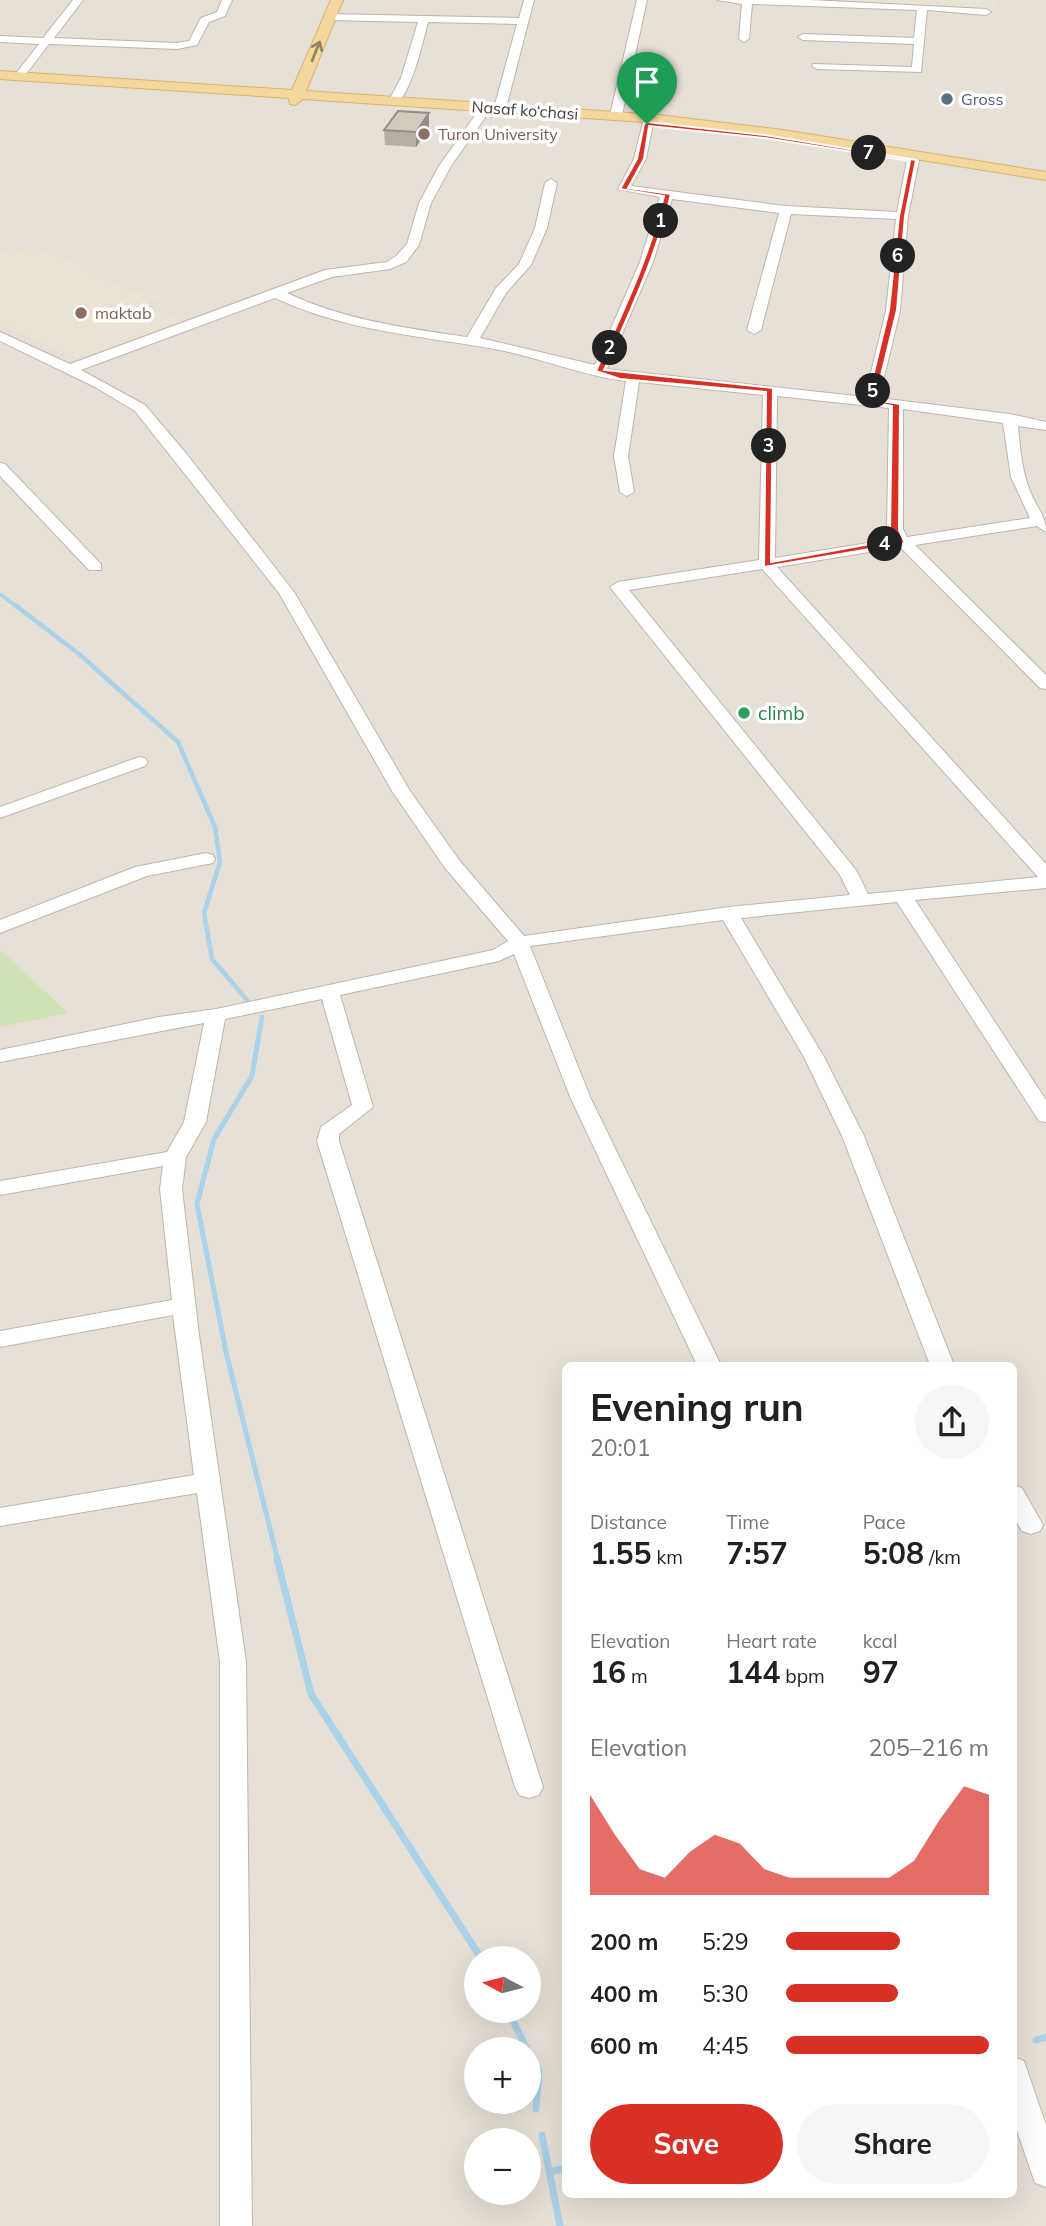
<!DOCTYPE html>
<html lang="en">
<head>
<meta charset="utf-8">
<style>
	body { margin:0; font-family:Mulish,sans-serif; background:#f6f6f6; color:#202124; height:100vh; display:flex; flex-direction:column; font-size:26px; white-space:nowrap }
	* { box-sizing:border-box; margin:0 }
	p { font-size:23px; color:#757577 }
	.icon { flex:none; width:38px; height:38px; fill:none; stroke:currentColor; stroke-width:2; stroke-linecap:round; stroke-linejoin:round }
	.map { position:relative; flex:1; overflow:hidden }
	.panel { position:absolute; left:562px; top:1362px; width:455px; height:836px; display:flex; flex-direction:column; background:#fff; border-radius:10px; box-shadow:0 7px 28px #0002 }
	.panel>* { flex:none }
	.needle { width:46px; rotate:277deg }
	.fabs { position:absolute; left:464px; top:1946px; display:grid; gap:14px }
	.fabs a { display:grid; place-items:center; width:77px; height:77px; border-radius:50%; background:#fff; box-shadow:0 7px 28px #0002; font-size:35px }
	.pin { position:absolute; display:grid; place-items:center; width:60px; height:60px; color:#fff; margin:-72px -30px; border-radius:50% 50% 50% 0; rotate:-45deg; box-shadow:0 0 7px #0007 }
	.pin .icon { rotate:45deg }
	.km { position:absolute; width:35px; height:35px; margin:-18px; border-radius:50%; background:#222; color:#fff; font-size:19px; line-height:35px; text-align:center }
	.round { display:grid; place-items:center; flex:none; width:74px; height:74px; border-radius:37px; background:#f6f6f6 }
	.head { display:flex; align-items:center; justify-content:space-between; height:119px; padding:0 28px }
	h1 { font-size:38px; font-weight:700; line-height:52px }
	.figures { display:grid; grid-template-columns:repeat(3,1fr); gap:10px; height:119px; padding:7px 28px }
	.figures div { display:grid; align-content:center }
	.figures b { font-size:30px; font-weight:700 }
	.figures small { font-size:19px; font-weight:400 }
	.figures p { font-size:19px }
	.chart { height:196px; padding:14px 28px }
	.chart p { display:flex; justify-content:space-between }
	.chart svg { width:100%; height:126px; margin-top:7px; fill:#d93025; opacity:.7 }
	.primary-button { display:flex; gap:14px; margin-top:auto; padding:14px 28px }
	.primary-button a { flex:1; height:80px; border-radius:42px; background:#d93025; color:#fff; font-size:28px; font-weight:700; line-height:80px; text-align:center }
	.primary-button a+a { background:#f6f6f6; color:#202124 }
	ul { padding:0 28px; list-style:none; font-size:23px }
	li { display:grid; grid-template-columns:112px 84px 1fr; align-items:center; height:52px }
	li i { height:18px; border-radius:9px; background:#d93025 }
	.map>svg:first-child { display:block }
</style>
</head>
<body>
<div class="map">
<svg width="1046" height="2226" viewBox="0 0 1046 2226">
	<rect width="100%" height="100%" fill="#f2efe8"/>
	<path fill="#e6e0d6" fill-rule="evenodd" d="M 0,0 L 1046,0 L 1046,2226 L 0,2226 ZM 565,1365 L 1013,1365 L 1013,2194 L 565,2194 ZM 476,1958 L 528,1958 L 528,2011 L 476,2011 ZM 476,2049 L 528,2049 L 528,2102 L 476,2102 ZM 476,2140 L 528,2140 L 528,2193 L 476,2193 Z"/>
	<g fill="#eae2d3">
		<path d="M 812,0 L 1000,0 L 993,11 Z"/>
		<path d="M 31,249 L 101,268 L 88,274 L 135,292 L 146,289 L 164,297 L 141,304 L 182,321 L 79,359 L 0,324 L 0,251 L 11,254 Z"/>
	</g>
	<path fill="#d0e3b4" d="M 0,950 L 68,1013 L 0,1027 Z"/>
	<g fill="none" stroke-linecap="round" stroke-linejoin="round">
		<path stroke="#aad2e9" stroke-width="3.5" d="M 0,594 L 17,607"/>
		<g stroke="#aad2e9" stroke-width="4.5">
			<path d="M 15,605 L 79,654 L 178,742 L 215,827 L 220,862 L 204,913 L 212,959 L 247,1000"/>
			<path d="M 260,1030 L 262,1017"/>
		</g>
		<path stroke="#aad2e9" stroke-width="5" d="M 260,1028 L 252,1076 L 214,1139 L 197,1204 L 226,1352 L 278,1561"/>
		<g stroke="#aad2e9" stroke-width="7">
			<path d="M 277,1559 L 311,1694 L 481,1958"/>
			<path d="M 508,2011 L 527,2049"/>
			<path d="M 1036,2040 L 1046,2037"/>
			<path d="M 528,2051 L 539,2071 L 536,2109"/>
			<path d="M 542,2135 L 560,2226"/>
			<path d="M 550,2172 L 565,2168"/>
		</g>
		<defs>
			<g id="minor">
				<path d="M 73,0 L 83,0 L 54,38 L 177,43 L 189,41 L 201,18 L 217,12 L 222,0 L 232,0 L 225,16 L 209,22 L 197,45 L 177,49 L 49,44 L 23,78 L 15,78 L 14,76 L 39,44 L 0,42 L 0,36 L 43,38 Z"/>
				<path d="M 524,0 L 534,0 L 506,108 L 500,111 L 494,108 L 517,24 L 428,22 C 423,41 411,97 394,105 L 388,102 L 401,78 L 418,22 L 329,20 L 324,17 L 329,14 L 519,18 Z"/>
				<path d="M 637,0 L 647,0 L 622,115 L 616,118 L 610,115 Z"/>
				<path d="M 717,0 L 810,0 L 986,9 L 991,12 L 986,15 L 927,10 L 921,72 L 817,69 L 812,66 L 813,64 L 912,67 L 914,44 L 803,40 L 798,37 L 803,34 L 914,38 L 917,10 L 752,4 L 749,39 L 744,42 L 739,39 L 742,4 Z"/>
				<path d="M 479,110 L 489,112 L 451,166 L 431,203 L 419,245 L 406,262 L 390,269 L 332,277 L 287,293 C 343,320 406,328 467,337 L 496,288 L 519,264 L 535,228 L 545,183 L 551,179 L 557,183 L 547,228 L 531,265 L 506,293 L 480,338 L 595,365 L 640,262 L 660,197 L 618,189 L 634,159 L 643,122 L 653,124 L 646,159 L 631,186 L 786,206 L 897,212 L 907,160 L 913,156 L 919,160 L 908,216 L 900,311 L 879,398 L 1010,414 L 1046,422 L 1046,430 L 1018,426 C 1020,448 1022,471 1030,491 C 1036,507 1046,515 1046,532 L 1037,526 L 915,545 L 1046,675 L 1046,689 L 1040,688 L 900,547 L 777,567 L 1046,864 L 1046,888 L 915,900 L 1046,1100 L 1046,1122 L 1039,1121 L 897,902 L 741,918 L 824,1057 L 864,1136 L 954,1365 L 930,1365 L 842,1136 L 804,1057 L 723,920 L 530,946 L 591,1099 L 721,1365 L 697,1365 L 571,1099 L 514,954 L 499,961 L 340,995 L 373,1107 L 339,1134 L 339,1141 L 543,1787 L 539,1795 L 529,1798 L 519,1795 L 515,1787 L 317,1141 L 321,1127 L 352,1105 L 322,999 L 225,1019 L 206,1122 L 186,1157 L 182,1189 L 199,1335 L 246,1662 L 252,2226 L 220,2226 L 220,1662 L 197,1493 L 0,1526 L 0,1508 L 194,1475 L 173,1315 L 0,1347 L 0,1331 L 172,1300 L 160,1189 L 163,1166 L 0,1195 L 0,1181 L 167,1152 L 184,1122 L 204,1023 L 0,1062 L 0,1050 L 159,1017 L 216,1009 L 493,950 L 508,941 L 445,868 L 392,791 L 279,593 L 135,411 L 95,387 L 0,341 L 0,332 L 70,364 L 325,270 L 387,262 L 396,256 L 407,244 L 419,203 L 439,166 ZM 672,199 L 779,213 L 747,330 L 754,334 L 761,330 L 791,214 L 896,219 L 886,311 L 865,397 L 607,369 L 653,262 ZM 275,298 C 345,331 421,336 495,349 C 539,357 582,376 626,381 L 614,456 L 620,492 L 627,496 L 634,492 L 628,456 L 639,382 L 763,395 L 759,560 L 618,582 L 610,587 L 840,875 L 850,895 L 729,907 L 524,936 L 459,860 L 410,791 L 294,592 L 185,452 L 145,405 L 81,370 ZM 777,396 L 889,408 L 887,529 L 893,539 L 775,558 ZM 903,409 L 1003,423 L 1011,477 L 1030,518 L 907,537 L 903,529 ZM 762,569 L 1038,877 L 868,894 L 856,870 L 629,590 Z"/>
				<path d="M 0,463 L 5,464 L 101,564 L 101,570 L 89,570 L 0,476 Z"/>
				<path d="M 139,757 L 145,758 L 148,762 L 145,766 L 0,818 L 0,807 Z"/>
				<path d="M 206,853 L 213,855 L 215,859 L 213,863 L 147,876 L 0,933 L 0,920 L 135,867 Z"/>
				<path d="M 1013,1485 L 1022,1488 L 1043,1525 L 1040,1531 L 1031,1534 L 1022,1531 L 1013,1516 Z"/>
				<path d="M 1013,2057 L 1024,2061 L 1046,2125 L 1046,2187 L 1035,2183 L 1013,2119 Z"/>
			</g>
			<path id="major" d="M 331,0 L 343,0 L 306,91 L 659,115 L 783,130 L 1046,172 L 1046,180 L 783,138 L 659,123 L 303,99 L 295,105 L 290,104 L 289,98 L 0,79 L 0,71 L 292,90 Z"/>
		</defs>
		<use href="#minor" stroke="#bdb6ab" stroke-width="2"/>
		<use href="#major" stroke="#d8b570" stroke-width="2"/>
		<use href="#minor" fill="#fff" fill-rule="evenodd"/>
		<use href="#major" fill="#f5d89e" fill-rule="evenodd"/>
	</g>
	<path fill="#b5aea3" d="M 429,113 L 429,128 L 416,147 L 385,145 L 384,130 Z"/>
	<path fill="#948d85" d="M 429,113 L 429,128 L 416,147 L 416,132 Z"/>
	<path fill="#d3cabe" stroke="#948d85" stroke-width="2" d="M 398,111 L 429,113 L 416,132 L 384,130 Z"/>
	<defs><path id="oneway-shaft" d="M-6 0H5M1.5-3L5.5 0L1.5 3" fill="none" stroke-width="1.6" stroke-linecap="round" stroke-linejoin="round" transform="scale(1.75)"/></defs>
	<use stroke="#948465" href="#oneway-shaft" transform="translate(316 51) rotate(-68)"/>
	<path fill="#d93025" stroke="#fff" stroke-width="2" fill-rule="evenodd" d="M 647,122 L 765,135 L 916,160 L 905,216 L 897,310 L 875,400 L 900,404 L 899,530 L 905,543 L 764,567 L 766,392 L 620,379 L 596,371 C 622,314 649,258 664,196 L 620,189 L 637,159 L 644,124 ZM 649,126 L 765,138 L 910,161 L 899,216 L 889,310 L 867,401 L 892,406 L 890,530 L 897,539 L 771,562 L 773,388 L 604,370 C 630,312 656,256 671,194 L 628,188 L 644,159 Z"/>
	<circle fill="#5c6f8a" stroke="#fff" stroke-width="2.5" cx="947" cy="99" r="7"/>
	<g fill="#8d6e63" stroke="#fff" stroke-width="2.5">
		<circle cx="424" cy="134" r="7"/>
		<circle cx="81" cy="313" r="7"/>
	</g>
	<circle fill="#2e9e5b" stroke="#fff" stroke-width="2.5" cx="744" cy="713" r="7"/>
	<g text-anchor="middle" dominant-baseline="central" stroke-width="7" stroke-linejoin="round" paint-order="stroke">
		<g font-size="16" fill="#4e5e75" stroke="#fff" text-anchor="start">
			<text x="961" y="99">Gross</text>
		</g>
		<g font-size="16" fill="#453f37" stroke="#fff">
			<text transform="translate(525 110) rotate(4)">Nasaf ko‘chasi</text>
		</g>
		<g font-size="16" fill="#785e54" stroke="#fff" text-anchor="start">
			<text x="438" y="134">Turon University</text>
			<text x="95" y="313">maktab</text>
		</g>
		<g font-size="19" fill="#27864d" stroke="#fff" text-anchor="start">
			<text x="758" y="713">climb</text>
		</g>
	</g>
</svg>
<div class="fabs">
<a><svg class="needle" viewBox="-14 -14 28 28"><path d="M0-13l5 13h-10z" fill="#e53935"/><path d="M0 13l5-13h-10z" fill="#757577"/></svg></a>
<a>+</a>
<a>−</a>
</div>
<div class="pin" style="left:647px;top:124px;background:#1e9e55"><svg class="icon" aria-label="arrive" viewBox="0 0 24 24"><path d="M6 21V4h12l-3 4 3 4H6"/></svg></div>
<b class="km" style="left:661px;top:221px">1</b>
<b class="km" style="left:610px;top:348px">2</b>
<b class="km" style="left:769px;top:446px">3</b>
<b class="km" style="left:885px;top:544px">4</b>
<b class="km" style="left:873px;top:391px">5</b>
<b class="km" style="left:898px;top:256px">6</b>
<b class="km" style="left:869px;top:153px">7</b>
<section class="panel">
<div class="head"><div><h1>Evening run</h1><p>20:01</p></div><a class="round"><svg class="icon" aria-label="share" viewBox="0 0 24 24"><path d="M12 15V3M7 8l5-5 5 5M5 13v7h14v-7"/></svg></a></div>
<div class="figures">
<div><p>Distance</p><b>1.55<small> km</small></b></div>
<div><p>Time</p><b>7:57</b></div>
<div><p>Pace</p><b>5:08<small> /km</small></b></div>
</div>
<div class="figures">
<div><p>Elevation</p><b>16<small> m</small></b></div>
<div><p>Heart rate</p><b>144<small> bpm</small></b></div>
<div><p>kcal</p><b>97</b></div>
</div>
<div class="chart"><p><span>Elevation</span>205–216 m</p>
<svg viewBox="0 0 160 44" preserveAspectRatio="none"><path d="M0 44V9L10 23L20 35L30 38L40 29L50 23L60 26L70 35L80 38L90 38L100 38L110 38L120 38L130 32L140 18L150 6L160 9V44z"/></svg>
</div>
<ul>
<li><b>200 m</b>5:29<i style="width:56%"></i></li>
<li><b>400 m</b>5:30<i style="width:55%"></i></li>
<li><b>600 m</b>4:45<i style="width:100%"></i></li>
</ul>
<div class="primary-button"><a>Save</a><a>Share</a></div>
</section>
</div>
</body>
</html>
